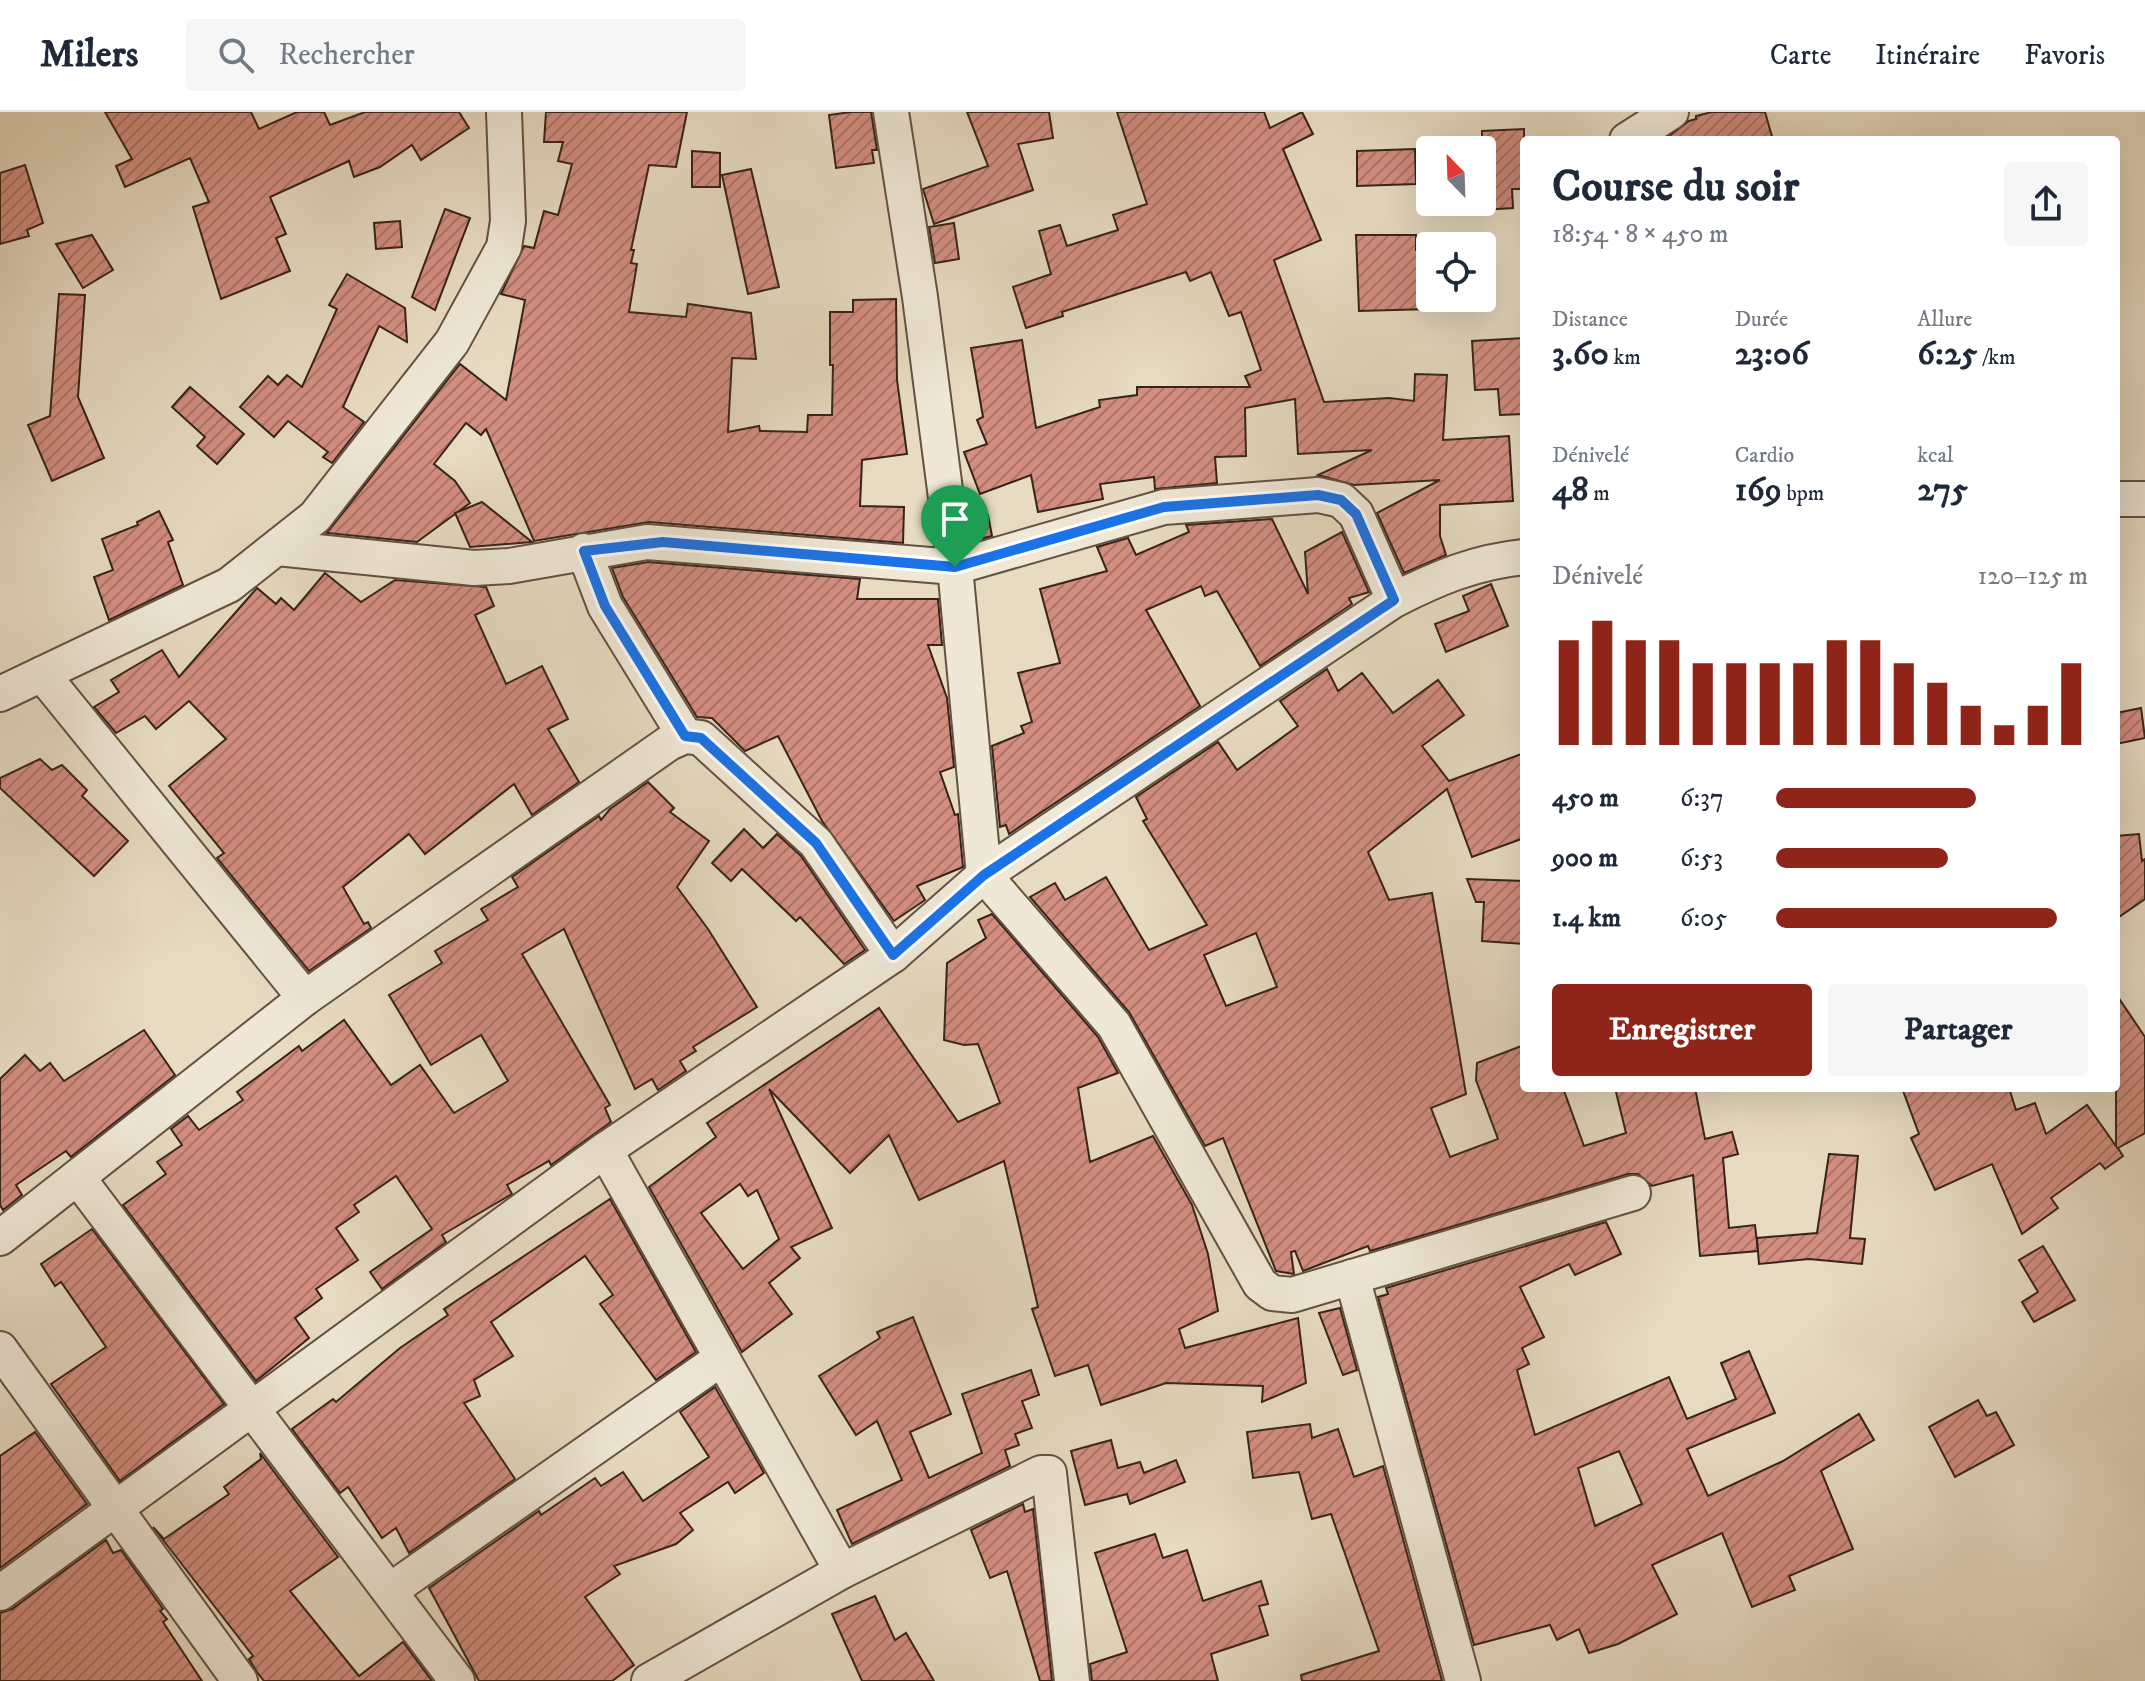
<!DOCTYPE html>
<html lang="fr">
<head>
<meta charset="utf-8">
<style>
	body { margin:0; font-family:"IM FELL DW Pica",serif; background:#f6f6f7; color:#1f2937; height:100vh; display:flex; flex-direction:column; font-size:30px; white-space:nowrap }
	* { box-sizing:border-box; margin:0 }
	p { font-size:26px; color:#747a83 }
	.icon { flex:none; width:44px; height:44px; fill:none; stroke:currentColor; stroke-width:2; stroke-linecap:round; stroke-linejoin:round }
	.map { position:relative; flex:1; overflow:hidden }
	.side { position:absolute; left:1520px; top:24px; width:600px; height:956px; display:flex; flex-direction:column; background:#fff; border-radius:8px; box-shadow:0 8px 32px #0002 }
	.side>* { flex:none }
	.needle { width:52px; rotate:337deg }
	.controls { position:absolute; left:1416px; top:24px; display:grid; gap:16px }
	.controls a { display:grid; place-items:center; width:80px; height:80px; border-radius:8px; background:#fff; box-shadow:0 8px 32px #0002; font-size:40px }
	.pin { position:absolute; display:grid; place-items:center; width:68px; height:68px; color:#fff; margin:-82px -34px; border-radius:50% 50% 50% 0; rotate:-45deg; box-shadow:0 0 8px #0007 }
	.pin .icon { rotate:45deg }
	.round { display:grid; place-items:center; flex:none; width:84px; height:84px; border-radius:8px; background:#f6f6f7 }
	.headline { display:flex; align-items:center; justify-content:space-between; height:136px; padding:0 32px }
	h1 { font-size:44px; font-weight:700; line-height:60px }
	.stats { display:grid; grid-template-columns:repeat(3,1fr); gap:12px; height:136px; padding:8px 32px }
	.stats div { display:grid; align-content:center }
	.stats b { font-size:34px; font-weight:700 }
	.stats small { font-size:22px; font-weight:400 }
	.stats p { font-size:22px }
	.chart { height:224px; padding:16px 32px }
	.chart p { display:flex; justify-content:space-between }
	.chart svg { width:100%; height:144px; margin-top:8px; stroke:#8f2418; stroke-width:6 }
	.cta { display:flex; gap:16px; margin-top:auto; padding:16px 32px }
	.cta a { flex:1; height:92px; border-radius:8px; background:#8f2418; color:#fff; font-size:32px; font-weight:700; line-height:92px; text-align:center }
	.cta a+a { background:#f6f6f7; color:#1f2937 }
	ul { padding:0 32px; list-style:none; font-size:26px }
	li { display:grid; grid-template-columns:128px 96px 1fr; align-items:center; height:60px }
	li i { height:20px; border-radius:10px; background:#8f2418 }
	header { display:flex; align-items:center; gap:48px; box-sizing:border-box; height:112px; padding:0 40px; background:#fff; border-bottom:2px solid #e0e1e3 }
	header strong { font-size:38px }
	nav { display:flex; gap:44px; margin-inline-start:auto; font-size:28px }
	.search { width:560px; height:72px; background:#f6f6f7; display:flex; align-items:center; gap:20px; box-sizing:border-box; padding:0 28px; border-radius:8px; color:#747a83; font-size:30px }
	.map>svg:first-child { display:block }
</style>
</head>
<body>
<header>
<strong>Milers</strong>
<div class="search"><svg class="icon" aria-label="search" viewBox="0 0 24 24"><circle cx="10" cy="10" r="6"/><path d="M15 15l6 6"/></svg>Rechercher</div>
<nav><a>Carte</a><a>Itinéraire</a><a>Favoris</a></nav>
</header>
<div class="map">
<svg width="2145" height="1569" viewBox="0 0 2145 1569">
	<defs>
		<pattern id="building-hatch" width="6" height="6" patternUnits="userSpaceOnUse" patternTransform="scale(2)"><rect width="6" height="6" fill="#d48e80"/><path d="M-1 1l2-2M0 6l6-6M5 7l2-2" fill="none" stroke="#ad7468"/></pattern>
	</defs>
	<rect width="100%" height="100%" fill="#e7dbc1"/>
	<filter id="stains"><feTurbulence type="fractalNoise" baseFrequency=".0025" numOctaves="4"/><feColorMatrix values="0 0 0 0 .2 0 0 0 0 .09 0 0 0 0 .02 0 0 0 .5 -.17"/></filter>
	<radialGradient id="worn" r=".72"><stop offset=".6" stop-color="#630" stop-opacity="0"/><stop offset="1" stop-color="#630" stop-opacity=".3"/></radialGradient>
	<g fill="url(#building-hatch)" stroke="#372319" stroke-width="2" fill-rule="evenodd">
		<path d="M 105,0 L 251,0 L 259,17 L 297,0 L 324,0 L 330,13 L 365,0 L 459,0 L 469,16 L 421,48 L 412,33 L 380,55 L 354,65 L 349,49 L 270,85 L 286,122 L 276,126 L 290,159 L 221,187 L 193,95 L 209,90 L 190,46 L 125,75 L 116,54 L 132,47 Z"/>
		<path d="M 546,0 L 687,0 L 676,55 L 649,53 L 631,138 L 634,138 L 631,151 L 637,152 L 629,200 L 686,205 L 688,192 L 751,201 L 756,247 L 732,246 L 728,320 L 759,314 L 760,319 L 807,320 L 808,303 L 832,303 L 833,253 L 830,253 L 830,200 L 853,200 L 853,188 L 896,187 L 897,268 L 907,342 L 862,348 L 860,394 L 904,395 L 903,431 L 649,410 L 534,429 L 486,317 L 481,323 L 466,311 L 434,352 L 455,369 L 470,391 L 417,430 L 327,421 L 460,252 L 506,288 L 525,188 L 501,182 L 524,134 L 534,136 L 544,99 L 558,103 L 572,52 L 558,49 L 563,30 L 544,30 Z"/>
		<path d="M 851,0 L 871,0 L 877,38 L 872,38 L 874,51 L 836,56 L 829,3 Z"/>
		<path d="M 967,0 L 1049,0 L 1053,26 L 1018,32 L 1033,78 L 934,112 L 923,77 L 988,54 Z"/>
		<path d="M 1117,0 L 1264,0 L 1270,16 L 1302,0 L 1313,22 L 1283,37 L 1321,128 L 1274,148 L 1324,290 L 1389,286 L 1414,289 L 1415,262 L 1447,263 L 1443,328 L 1509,324 L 1513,389 L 1440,393 L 1440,424 L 1446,443 L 1404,461 L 1377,401 L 1440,368 L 1354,373 L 1318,363 L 1372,338 L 1298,342 L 1295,287 L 1245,296 L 1246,344 L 1215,345 L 1217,371 L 1155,377 L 1154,365 L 1100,372 L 1103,387 L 1038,400 L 1031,363 L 980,382 L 964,340 L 987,332 L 977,308 L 983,305 L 971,236 L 1022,228 L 1036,316 L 1100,295 L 1099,288 L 1137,283 L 1137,275 L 1250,275 L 1245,264 L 1261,258 L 1241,200 L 1229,204 L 1211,160 L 1190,169 L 1186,160 L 1062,200 L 1063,204 L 1026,216 L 1013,175 L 1051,162 L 1039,119 L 1060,113 L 1067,134 L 1118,118 L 1113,103 L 1147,92 Z"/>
		<path d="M 1712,0 L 1765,0 L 1773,28 L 1664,28 L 1689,9 L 1696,7 L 1696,4 Z"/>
		<path d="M 1524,17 L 1524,77 L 1512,77 L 1513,96 L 1482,98 L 1482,19 Z"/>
		<path d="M 1415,37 L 1416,72 L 1357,74 L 1357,39 Z"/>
		<path d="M 692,39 L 720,41 L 720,75 L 692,75 Z"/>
		<path d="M 25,53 L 43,111 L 27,118 L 29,124 L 0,132 L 0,61 Z"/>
		<path d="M 751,57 L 779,175 L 748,182 L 722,63 Z"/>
		<path d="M 445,97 L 470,106 L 435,198 L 412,185 Z"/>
		<path d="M 400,109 L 402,135 L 376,137 L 374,111 Z"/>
		<path d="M 954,111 L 959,147 L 935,151 L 929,115 Z"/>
		<path d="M 92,123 L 113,158 L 83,176 L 56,132 Z"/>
		<path d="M 1356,123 L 1416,123 L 1416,138 L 1430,138 L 1430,197 L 1359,199 Z"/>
		<path d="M 347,162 L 405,196 L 407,230 L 379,214 L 343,295 L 364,310 L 332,351 L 323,345 L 328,340 L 288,309 L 274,325 L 240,295 L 268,264 L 278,273 L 287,263 L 302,275 L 337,197 L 329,193 Z"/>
		<path d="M 59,182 L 85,183 L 78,285 L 104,346 L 52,369 L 28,313 L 50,304 Z"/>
		<path d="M 1524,226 L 1524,302 L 1500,303 L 1498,277 L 1475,278 L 1472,229 Z"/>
		<path d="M 190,275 L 244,322 L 217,352 L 197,334 L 205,325 L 172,295 Z"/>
		<path d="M 482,390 L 532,430 L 470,435 L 455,401 Z"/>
		<path d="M 159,399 L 173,428 L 168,430 L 183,473 L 109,508 L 94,465 L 113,458 L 102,427 L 138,413 L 137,410 Z"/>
		<path d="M 988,403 L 992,424 L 972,429 L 969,406 Z"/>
		<path d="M 1272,407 L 1308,482 L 1305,440 L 1342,420 L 1369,480 L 1349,486 L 1352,492 L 1260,554 L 1217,479 L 1205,484 L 1201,474 L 1146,498 L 1200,594 L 1009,722 L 1006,713 L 1000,715 L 992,634 L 1024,621 L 1021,614 L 1032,610 L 1018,561 L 1060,551 L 1040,477 L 1107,459 L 1097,435 L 1128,426 L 1136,443 L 1189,420 L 1186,413 Z"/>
		<path d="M 648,450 L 860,467 L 857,487 L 938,487 L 942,533 L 928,533 L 947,586 L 954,655 L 940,660 L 955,703 L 958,702 L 963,755 L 917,774 L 925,788 L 894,809 L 822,709 L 778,624 L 745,639 L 712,606 L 697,605 L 623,485 L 612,456 Z"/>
		<path d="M 325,461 L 361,490 L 395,468 L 486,475 L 494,494 L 475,503 L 506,572 L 542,554 L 568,607 L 548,617 L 579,670 L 532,703 L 514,672 L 425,742 L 409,722 L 343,775 L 364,812 L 368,810 L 371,816 L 309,859 L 217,746 L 224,741 L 169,674 L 226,627 L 189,589 L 156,617 L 145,604 L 116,621 L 94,595 L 119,580 L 111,568 L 162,538 L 179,565 L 257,476 L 276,492 L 281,486 L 294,498 Z"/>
		<path d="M 1491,472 L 1508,514 L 1446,540 L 1435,512 L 1469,499 L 1463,484 Z"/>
		<path d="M 1327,557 L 1338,579 L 1362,561 L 1393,601 L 1438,568 L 1464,603 L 1422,634 L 1449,669 L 1524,641 L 1524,726 L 1472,745 L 1447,677 L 1368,740 L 1389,788 L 1432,781 L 1466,982 L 1431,996 L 1450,1045 L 1498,1027 L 1476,968 L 1477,951 L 1524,933 L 1524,976 L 1563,976 L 1584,1034 L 1626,1021 L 1615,976 L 1695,976 L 1705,1027 L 1732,1020 L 1738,1042 L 1723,1046 L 1729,1116 L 1755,1113 L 1758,1139 L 1700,1144 L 1693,1063 L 1652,1074 L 1638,1062 L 1628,1062 L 1370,1139 L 1368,1134 L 1303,1159 L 1295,1139 L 1291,1140 L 1294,1162 L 1276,1159 L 1223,1026 L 1205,1034 L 1129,900 L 1030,785 L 1055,771 L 1065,788 L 1106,765 L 1149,838 L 1207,813 L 1143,709 L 1147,707 L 1136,685 L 1218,630 L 1237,658 L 1298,614 L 1280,589 ZM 1256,821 L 1277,875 L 1226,894 L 1204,843 Z"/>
		<path d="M 2141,596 L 2145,626 L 2116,632 L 2116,601 Z"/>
		<path d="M 40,647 L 52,658 L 62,653 L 87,678 L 82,684 L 128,729 L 94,764 L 0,676 L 0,666 Z"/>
		<path d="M 648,670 L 674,696 L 670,700 L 709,729 L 677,775 L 708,817 L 757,895 L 693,935 L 696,939 L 680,949 L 686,959 L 658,978 L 652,967 L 635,977 L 564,817 L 522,842 L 610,993 L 605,996 L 611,1010 L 551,1053 L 549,1049 L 507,1073 L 512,1082 L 442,1123 L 446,1130 L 382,1177 L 370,1160 L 432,1117 L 396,1064 L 354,1093 L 359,1100 L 336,1116 L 358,1148 L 316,1177 L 322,1186 L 295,1206 L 309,1226 L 256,1269 L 123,1093 L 166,1062 L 157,1050 L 182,1033 L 171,1017 L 188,1004 L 199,1018 L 243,988 L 237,980 L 299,934 L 302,939 L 344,908 L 391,973 L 420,953 L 454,1001 L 508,969 L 481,923 L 431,953 L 389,883 L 442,851 L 435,839 L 488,808 L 481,797 L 518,775 L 512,765 L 599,704 L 601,708 L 610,697 Z"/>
		<path d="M 744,717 L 763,736 L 777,722 L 801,744 L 865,838 L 844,852 L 800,805 L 796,809 L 742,757 L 731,769 L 712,751 Z"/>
		<path d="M 2139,722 L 2142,749 L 2145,747 L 2145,787 L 2116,807 L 2116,724 Z"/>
		<path d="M 1467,767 L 1524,769 L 1524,832 L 1482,829 L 1484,790 L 1476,790 Z"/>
		<path d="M 992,802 L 1098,925 L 1118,961 L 1078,976 L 1090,1050 L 1153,1024 L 1192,1093 L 1208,1142 L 1218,1199 L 1179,1217 L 1185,1236 L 1298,1206 L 1306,1271 L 1262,1290 L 1263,1274 L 1166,1271 L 1101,1293 L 1088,1253 L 1055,1264 L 1032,1197 L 1038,1195 L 1004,1049 L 919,1088 L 889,1023 L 850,1061 L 769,977 L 832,1116 L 791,1135 L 800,1146 L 769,1171 L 792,1202 L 742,1240 L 649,1075 L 716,1025 L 707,1011 L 879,896 L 958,1010 L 1000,991 L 978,932 L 964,933 L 944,928 L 947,851 L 986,826 L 978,808 ZM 740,1072 L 748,1084 L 757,1078 L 779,1127 L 743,1157 L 701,1101 Z"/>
		<path d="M 2116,882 L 2145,925 L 2145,1021 L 2118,1036 L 2123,1044 L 2105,1057 L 2100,1051 L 2051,1086 L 2058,1096 L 2022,1122 L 1992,1052 L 1935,1078 L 1911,1026 L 1919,1022 L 1902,976 L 2009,976 L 2016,998 L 2035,991 L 2046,1022 L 2087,993 L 2116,1034 Z"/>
		<path d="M 144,918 L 175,963 L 71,1045 L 66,1039 L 16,1073 L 22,1083 L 3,1098 L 0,1093 L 0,967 L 25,943 L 40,959 L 50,951 L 64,969 Z"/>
		<path d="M 1829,1042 L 1858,1044 L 1850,1126 L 1865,1127 L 1862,1152 L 1809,1147 L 1759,1152 L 1757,1126 L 1817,1121 Z"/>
		<path d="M 610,1087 L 696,1240 L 656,1268 L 600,1192 L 613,1183 L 585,1144 L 491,1210 L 513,1244 L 474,1268 L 480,1284 L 464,1291 L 515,1367 L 409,1441 L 396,1416 L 382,1426 L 348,1375 L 340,1381 L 292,1317 L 333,1287 L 336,1290 L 400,1236 L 448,1203 L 444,1197 Z"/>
		<path d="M 1606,1110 L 1621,1142 L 1575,1163 L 1569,1152 L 1520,1175 L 1544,1225 L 1522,1236 L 1529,1252 L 1517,1258 L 1535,1323 L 1669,1265 L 1687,1307 L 1736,1287 L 1721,1251 L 1749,1239 L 1775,1301 L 1687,1337 L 1708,1384 L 1783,1349 L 1859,1302 L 1874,1328 L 1821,1359 L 1853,1437 L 1789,1464 L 1795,1478 L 1752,1495 L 1722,1421 L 1652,1453 L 1677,1502 L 1618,1532 L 1589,1541 L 1579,1517 L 1557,1528 L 1550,1513 L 1474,1533 L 1378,1185 L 1388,1182 L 1386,1176 ZM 1619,1339 L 1642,1392 L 1595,1414 L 1578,1356 Z"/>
		<path d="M 92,1117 L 224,1292 L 120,1369 L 51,1272 L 106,1235 L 61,1170 L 55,1174 L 41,1152 Z"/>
		<path d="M 2043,1134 L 2075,1188 L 2034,1210 L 2022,1190 L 2038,1180 L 2019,1148 Z"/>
		<path d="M 1340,1196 L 1357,1258 L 1343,1263 L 1319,1201 Z"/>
		<path d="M 913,1205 L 951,1302 L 910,1320 L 929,1366 L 982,1341 L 962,1282 L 1031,1258 L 1039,1283 L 1022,1289 L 1032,1316 L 1015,1322 L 1019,1333 L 1005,1338 L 1010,1354 L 852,1432 L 837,1398 L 902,1368 L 877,1309 L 856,1323 L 819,1264 L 880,1226 L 877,1220 Z"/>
		<path d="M 715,1275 L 764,1361 L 735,1381 L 728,1370 L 680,1401 L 693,1418 L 676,1432 L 614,1454 L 620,1462 L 585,1485 L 634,1553 L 612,1569 L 479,1569 L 429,1476 L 539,1399 L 541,1403 L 595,1366 L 601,1374 L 623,1360 L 643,1389 L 709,1345 L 680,1300 Z"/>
		<path d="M 1978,1288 L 1987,1304 L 1996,1300 L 2014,1333 L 1955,1365 L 1929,1315 Z"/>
		<path d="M 1310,1312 L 1312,1326 L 1338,1317 L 1354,1365 L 1383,1354 L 1442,1569 L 1302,1569 L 1301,1563 L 1379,1539 L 1331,1402 L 1312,1407 L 1299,1360 L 1253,1366 L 1247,1320 Z"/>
		<path d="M 35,1320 L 87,1392 L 0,1456 L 0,1344 Z"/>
		<path d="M 1111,1328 L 1118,1356 L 1140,1350 L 1144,1361 L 1176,1348 L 1185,1370 L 1130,1392 L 1127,1382 L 1085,1393 L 1071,1339 Z"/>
		<path d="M 260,1341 L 338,1445 L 290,1479 L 359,1564 L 403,1530 L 432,1569 L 264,1569 L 257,1560 L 249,1547 L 253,1544 L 153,1415 L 164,1427 L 229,1382 L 224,1375 L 261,1347 Z"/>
		<path d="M 1023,1392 L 1025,1400 L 1033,1397 L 1052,1569 L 1040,1569 L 1007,1459 L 990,1466 L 971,1418 Z"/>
		<path d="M 1155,1422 L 1163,1446 L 1187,1438 L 1203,1489 L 1261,1469 L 1268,1492 L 1259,1494 L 1268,1523 L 1211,1542 L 1218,1569 L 1092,1569 L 1090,1552 L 1127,1540 L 1095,1441 Z"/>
		<path d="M 106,1428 L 113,1441 L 121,1438 L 163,1497 L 160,1499 L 167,1507 L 163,1510 L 202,1569 L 0,1569 L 0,1501 L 12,1497 Z"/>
		<path d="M 875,1484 L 895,1528 L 906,1521 L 934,1569 L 862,1569 L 832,1502 Z"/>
	</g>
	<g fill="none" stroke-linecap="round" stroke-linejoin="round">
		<defs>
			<g id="street">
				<path d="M 891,0 L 920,185 L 955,455 L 984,763 L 1114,913 L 1260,1172 L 1272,1181 L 1292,1183 L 1633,1081"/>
				<path d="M 1627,28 L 1671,0"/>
				<path d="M 2116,387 L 2145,387"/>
				<path d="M 277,436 L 474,456 L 509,454 L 647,430 L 955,455 L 1164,395 L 1318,383 L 1341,388 L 1356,402 L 1394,488"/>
				<path d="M 584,439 L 605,494 L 685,624"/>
				<path d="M 42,562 L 305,886"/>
				<path d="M 0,582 L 229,473 L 315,405 L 452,230 L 504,135 L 508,109 L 504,0"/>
				<path d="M 605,1038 L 842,1459"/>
				<path d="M 78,1066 L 457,1569"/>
				<path d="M 0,1126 L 305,886 L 669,631 L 685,624 L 701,626 L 816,731 L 893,843"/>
				<path d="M 1352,1165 L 1463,1569"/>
				<path d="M 0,1237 L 240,1569"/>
				<path d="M 391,1478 L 722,1246"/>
				<path d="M 0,1481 L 605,1038 L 893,843 L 984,763 L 1394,488 C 1437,466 1475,450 1524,445"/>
				<path d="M 649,1569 L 842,1459 L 1041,1361 L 1049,1361 L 1072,1569"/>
			</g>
		</defs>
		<use href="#street" stroke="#635143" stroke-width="38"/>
		<use href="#street" stroke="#efe8d7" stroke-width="34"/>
	</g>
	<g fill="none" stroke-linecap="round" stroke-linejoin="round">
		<defs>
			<path id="route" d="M 1318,383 L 1341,388 L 1356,402 L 1394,488 L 984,763 L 893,843 L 816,731 L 701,626 L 685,624 L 605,494 L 584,439 L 663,430 L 955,455 L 1164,395 Z"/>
		</defs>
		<use href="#route" stroke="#fff" stroke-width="16"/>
		<use href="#route" stroke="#1a73e8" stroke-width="10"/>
	</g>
	<rect width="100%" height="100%" filter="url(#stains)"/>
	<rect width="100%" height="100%" fill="url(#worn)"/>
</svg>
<div class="controls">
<a><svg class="needle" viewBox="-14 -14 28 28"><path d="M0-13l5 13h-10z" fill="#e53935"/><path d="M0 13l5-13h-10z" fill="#747a83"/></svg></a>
<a><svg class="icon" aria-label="locate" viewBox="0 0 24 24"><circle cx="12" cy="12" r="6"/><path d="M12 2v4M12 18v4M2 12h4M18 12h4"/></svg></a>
</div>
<div class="pin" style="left:955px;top:455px;background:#1e9e55"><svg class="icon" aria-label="arrive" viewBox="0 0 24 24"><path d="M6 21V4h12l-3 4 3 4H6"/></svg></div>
<section class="side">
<div class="headline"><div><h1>Course du soir</h1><p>18:54 · 8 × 450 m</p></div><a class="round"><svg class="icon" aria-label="share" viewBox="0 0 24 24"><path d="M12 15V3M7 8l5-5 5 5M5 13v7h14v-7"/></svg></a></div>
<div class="stats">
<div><p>Distance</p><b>3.60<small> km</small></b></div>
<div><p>Durée</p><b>23:06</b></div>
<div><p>Allure</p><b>6:25<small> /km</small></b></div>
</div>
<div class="stats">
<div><p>Dénivelé</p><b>48<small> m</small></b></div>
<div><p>Cardio</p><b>169<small> bpm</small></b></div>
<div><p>kcal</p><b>275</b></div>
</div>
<div class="chart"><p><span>Dénivelé</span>120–125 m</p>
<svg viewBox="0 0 160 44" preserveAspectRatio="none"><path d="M5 44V12M15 44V6M25 44V12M35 44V12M45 44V19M55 44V19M65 44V19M75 44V19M85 44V12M95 44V12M105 44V19M115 44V25M125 44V32M135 44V38M145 44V32M155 44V19"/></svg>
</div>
<ul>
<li><b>450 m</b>6:37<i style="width:64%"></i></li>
<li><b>900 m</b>6:53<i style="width:55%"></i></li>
<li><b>1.4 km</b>6:05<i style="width:90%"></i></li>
</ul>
<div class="cta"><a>Enregistrer</a><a>Partager</a></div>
</section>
</div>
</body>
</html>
